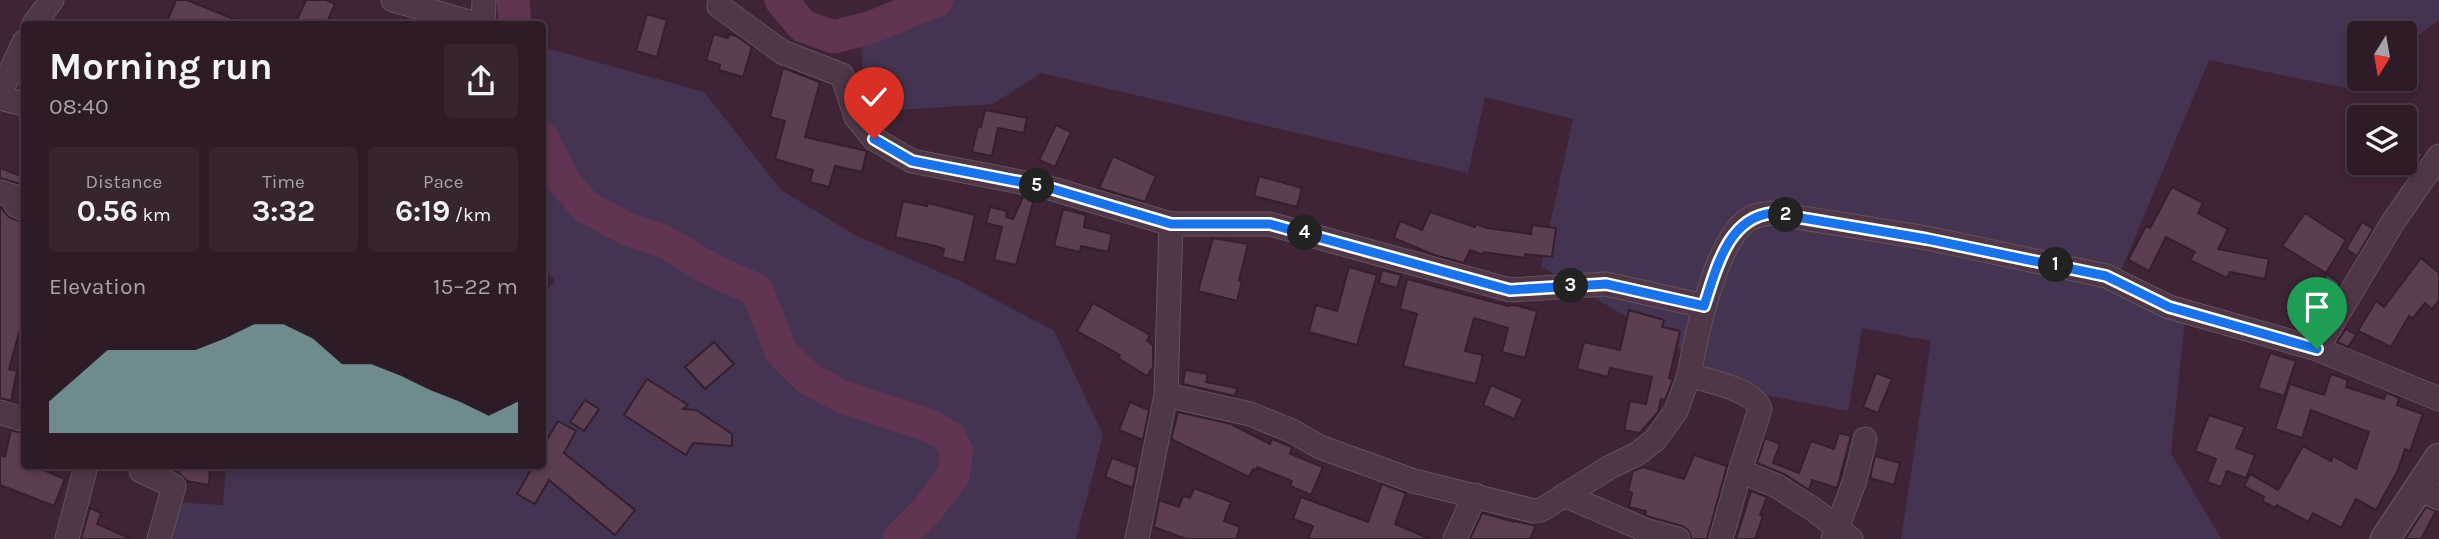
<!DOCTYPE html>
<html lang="en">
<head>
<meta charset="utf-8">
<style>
	body { margin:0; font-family:Karla,sans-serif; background:#362430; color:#f1f3f6; height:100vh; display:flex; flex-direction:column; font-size:26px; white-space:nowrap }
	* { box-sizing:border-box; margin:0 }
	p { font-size:23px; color:#a7a1a8 }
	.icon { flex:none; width:38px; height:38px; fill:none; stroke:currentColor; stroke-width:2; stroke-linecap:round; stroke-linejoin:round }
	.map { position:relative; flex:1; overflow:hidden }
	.side { position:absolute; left:21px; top:21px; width:525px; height:448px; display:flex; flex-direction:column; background:#2e1b28; border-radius:7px; box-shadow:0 4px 10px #0003,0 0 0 2px #493945 }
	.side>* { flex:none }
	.needle { width:46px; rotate:191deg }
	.buttons { position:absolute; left:2347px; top:21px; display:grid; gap:14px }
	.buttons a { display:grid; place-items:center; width:70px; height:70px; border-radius:7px; background:#2e1b28; box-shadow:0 4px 10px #0003,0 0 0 2px #493945; font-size:35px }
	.pin { position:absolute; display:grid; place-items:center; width:60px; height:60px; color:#fff; margin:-72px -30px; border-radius:50% 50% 50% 0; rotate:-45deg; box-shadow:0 0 7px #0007 }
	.pin .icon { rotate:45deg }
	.km { position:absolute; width:35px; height:35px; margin:-18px; border-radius:50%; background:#222; color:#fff; font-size:19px; line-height:35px; text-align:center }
	.round { display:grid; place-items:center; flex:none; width:74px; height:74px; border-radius:7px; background:#362430 }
	.overview { display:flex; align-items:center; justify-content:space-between; height:119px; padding:0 28px }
	h1 { font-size:38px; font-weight:700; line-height:52px }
	.stats { display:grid; grid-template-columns:repeat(3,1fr); gap:10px; height:119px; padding:7px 28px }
	.stats div { display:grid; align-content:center; border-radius:7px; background:#362430; text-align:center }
	.stats b { font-size:30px; font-weight:700 }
	.stats small { font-size:19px; font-weight:400 }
	.stats p { font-size:19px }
	.chart { height:196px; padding:14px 28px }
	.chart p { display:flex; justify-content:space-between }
	.chart svg { width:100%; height:126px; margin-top:7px; fill:#8bbbb9; opacity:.7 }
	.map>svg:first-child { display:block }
</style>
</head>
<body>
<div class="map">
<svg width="2439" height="539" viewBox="0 0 2439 539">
	<rect width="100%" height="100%" fill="#3e2436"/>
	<g fill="#453451">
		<path d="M 914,0 L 2439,0 L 2439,20 L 2405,45 L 2404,33 L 2359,33 L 2359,79 L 2346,88 L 2209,60 L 2115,285 L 2185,319 L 2171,453 L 2221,539 L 1901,539 L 1931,341 L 1862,328 L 1848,411 L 1714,385 L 1696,358 L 1541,266 L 1573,119 L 1485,97 L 1468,173 L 1041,73 L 993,104 L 866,112 L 860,28 Z"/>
		<path d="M 543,47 L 704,92 L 781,190 L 855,235 L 960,281 L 1054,331 L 1103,435 L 1076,539 L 162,539 L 173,502 L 223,505 L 226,466 L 542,466 L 543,294 L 555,281 L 543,267 Z"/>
	</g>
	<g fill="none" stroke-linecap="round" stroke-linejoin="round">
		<g stroke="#613452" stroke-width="33">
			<path d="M 513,0 L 515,24"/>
			<path d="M 781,0 L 803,26 L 834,37 L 872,27 L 937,0"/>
			<path d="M 542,138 L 565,183 L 586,207 L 627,229 L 663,241 L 712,270 L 757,290 L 781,352 L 809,379 L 843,397 L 928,425 L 950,437 L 957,452 L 953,476 L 927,510 L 899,539"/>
		</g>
	</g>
	<g fill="#5c3e52" stroke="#351f2e" stroke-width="2">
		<path d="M 176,0 L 187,0 L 246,24 L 166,24 Z"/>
		<path d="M 306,0 L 326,0 L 335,4 L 326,24 L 295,24 Z"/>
		<path d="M 647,14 L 667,20 L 657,57 L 636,51 Z"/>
		<path d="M 714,34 L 728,38 L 729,34 L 736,36 L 752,47 L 743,77 L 719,70 L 720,65 L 706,60 Z"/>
		<path d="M 783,68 L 820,82 L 805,137 L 867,151 L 862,172 L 835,166 L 829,187 L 810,182 L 813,170 L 775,159 L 785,121 L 770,117 Z"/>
		<path d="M 985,110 L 1027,118 L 1024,133 L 998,128 L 992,156 L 972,152 L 978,126 L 981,127 Z"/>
		<path d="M 1056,125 L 1071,132 L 1055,167 L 1039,160 Z"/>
		<path d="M 2411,144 L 2423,155 L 2404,175 L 2404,151 Z"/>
		<path d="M 1113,156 L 1156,176 L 1145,202 L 1099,188 Z"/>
		<path d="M 0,168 L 24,177 L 24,185 L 0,178 Z"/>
		<path d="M 1259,176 L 1302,188 L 1297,207 L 1254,196 Z"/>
		<path d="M 2172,187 L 2203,203 L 2198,213 L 2228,229 L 2218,249 L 2269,259 L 2265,279 L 2230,272 L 2227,278 L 2190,260 L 2195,252 L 2166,237 L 2149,271 L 2128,260 L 2146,226 L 2150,228 Z"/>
		<path d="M 1023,197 L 1034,199 L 1016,265 L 994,260 L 1002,227 L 986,223 L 990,207 L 1007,211 L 1006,217 L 1013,219 Z"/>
		<path d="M 903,201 L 927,206 L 928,203 L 944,207 L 975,215 L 964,263 L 942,257 L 944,249 L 935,246 L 895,237 Z"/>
		<path d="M 0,207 L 9,217 L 24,223 L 24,334 L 19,333 L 9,369 L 17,371 L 11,401 L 0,398 Z"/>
		<path d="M 1063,209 L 1086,215 L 1084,227 L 1112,234 L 1108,252 L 1081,246 L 1080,252 L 1054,246 Z"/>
		<path d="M 1430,212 L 1475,227 L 1476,224 L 1487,228 L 1531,234 L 1532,225 L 1556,228 L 1552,257 L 1525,254 L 1525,258 L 1484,252 L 1483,255 L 1470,250 L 1464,263 L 1434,255 L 1394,238 L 1400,221 L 1422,230 Z"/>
		<path d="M 2305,213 L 2346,240 L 2326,273 L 2282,246 Z"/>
		<path d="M 2362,222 L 2373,229 L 2357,256 L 2346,249 Z"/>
		<path d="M 1213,238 L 1248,244 L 1239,280 L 1242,281 L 1237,301 L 1198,291 Z"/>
		<path d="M 2421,258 L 2439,273 L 2439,300 L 2432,309 L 2425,303 L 2412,319 L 2409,316 L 2391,347 L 2358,331 L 2376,301 L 2384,307 Z"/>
		<path d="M 1349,267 L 1377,275 L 1357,345 L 1309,332 L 1316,305 L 1337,311 Z"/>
		<path d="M 1382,270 L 1401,275 L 1397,288 L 1379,283 Z"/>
		<path d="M 2327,274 L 2340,283 L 2308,331 L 2292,321 Z"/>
		<path d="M 1407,279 L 1508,306 L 1514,305 L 1537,311 L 1525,358 L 1502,352 L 1508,328 L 1474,318 L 1465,351 L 1483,355 L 1476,384 L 1403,366 L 1417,314 L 1400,309 Z"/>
		<path d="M 1093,303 L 1150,335 L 1147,341 L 1153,345 L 1153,367 L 1147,376 L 1118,358 L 1120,355 L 1077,331 Z"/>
		<path d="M 1629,310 L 1664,320 L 1662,327 L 1680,331 L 1669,378 L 1673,379 L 1665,400 L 1661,399 L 1658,412 L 1638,435 L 1639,433 L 1624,430 L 1630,401 L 1646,404 L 1652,377 L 1610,368 L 1608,377 L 1577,369 L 1584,342 L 1620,350 Z"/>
		<path d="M 2346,329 L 2356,335 L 2348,347 L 2337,342 Z"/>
		<path d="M 714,342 L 734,364 L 705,389 L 685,367 Z"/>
		<path d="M 2270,353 L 2296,361 L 2284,396 L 2258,388 Z"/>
		<path d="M 1185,370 L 1208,374 L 1206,382 L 1237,388 L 1235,396 L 1183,384 Z"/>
		<path d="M 1876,373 L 1892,379 L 1878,413 L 1863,407 Z"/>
		<path d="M 2331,374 L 2348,380 L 2346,387 L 2384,399 L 2386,393 L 2390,394 L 2399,398 L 2397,405 L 2423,414 L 2410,451 L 2405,449 L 2398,470 L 2376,510 L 2356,499 L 2341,528 L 2313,513 L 2308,522 L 2277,505 L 2275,508 L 2262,501 L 2264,497 L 2244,486 L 2250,474 L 2278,490 L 2303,446 L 2331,461 L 2333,456 L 2356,469 L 2369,432 L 2311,410 L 2302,438 L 2275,429 L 2290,384 L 2324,395 Z"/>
		<path d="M 647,379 L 688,405 L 683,409 L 696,410 L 732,434 L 732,446 L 693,443 L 686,455 L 624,415 Z"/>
		<path d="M 1491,385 L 1523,399 L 1514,419 L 1483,405 Z"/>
		<path d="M 585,400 L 599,409 L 584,431 L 570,422 Z"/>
		<path d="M 1130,402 L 1149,410 L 1143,440 L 1119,430 Z"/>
		<path d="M 1178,412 L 1231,424 L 1270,444 L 1272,439 L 1292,447 L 1290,454 L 1323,467 L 1311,495 L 1290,486 L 1292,481 L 1257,467 L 1256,470 L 1253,469 L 1249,477 L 1171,439 Z"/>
		<path d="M 2209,415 L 2245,427 L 2236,448 L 2255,455 L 2246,478 L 2227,471 L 2221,487 L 2207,482 L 2216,459 L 2195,451 Z"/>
		<path d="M 558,421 L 576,431 L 564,453 L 635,510 L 615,535 L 549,480 L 535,504 L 517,494 L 533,466 L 542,466 L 542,448 Z"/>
		<path d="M 11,430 L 24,434 L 24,466 L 34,466 L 65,479 L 54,506 L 0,485 L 0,455 L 5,457 Z"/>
		<path d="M 1839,433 L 1851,436 L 1837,488 L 1812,480 L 1809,490 L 1784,474 L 1757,463 L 1765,438 L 1780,444 L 1773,463 L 1799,473 L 1811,441 L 1834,449 Z"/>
		<path d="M 1694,455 L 1727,466 L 1707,539 L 1692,539 L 1688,530 L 1682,526 L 1650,517 L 1645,515 L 1646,511 L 1629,507 L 1632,493 L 1628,491 L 1633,471 L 1643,467 L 1684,479 Z"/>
		<path d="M 1875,456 L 1900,463 L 1894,485 L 1870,478 Z"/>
		<path d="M 1112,458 L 1137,467 L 1133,488 L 1105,477 Z"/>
		<path d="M 180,466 L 210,466 L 209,485 L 187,481 L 179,473 Z"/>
		<path d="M 1382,484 L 1406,493 L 1395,524 L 1430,539 L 1308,539 L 1313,526 L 1293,519 L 1301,497 L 1368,522 Z"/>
		<path d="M 1194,488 L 1231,502 L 1224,521 L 1240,527 L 1236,539 L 1186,539 L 1154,527 L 1159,500 L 1179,507 L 1183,496 L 1190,498 Z"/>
		<path d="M 1751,491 L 1767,497 L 1760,515 L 1763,516 L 1755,539 L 1736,539 Z"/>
		<path d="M 2426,507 L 2436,511 L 2421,539 L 2405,539 Z"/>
		<path d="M 90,508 L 101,513 L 97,524 L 131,539 L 81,539 Z"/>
		<path d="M 1482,513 L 1514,522 L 1515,521 L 1536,526 L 1530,539 L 1470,539 Z"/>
	</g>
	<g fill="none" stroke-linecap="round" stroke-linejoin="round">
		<defs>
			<g id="minor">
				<path d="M 393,0 L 476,24"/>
				<path d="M 720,0 L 719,6 L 782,52 L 842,75 L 856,117 L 874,139 L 912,161 L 1046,187 L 1171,224 L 1270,224 L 1510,290 L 1606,284 L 1704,306"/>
				<path d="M 34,24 L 52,0"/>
				<path d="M 483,24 L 484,0"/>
				<path d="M 0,94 L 24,42"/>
				<path d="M 0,98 L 24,104"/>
				<path d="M 0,192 L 19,198 L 16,205 L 24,209"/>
				<path d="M 2317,349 L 2393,222 L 2439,156"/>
				<path d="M 1166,395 L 1250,414 L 1292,431 L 1320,447 L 1414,481 L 1534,511 L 1541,510 L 1610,467 L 1637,454 L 1655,440 L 1676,411 L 1689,375"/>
				<path d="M 0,412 L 24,420"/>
				<path d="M 142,466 L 141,471 L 174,486 L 159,539"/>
				<path d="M 1740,471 L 1777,486 L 1813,509 L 1851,539"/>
				<path d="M 2417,488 L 2439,498"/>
				<path d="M 1564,495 L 1645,530 L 1678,539"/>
				<path d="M 67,539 L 86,466"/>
				<path d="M 1137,539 L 1166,395 L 1171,224"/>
				<path d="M 1455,539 L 1475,495"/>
				<path d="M 1721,539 L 1740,471 L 1760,409 C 1754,389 1708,381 1689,375 C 1696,336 1715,244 1747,220 C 1755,215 1762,214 1772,213 L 1927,238 L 2106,276 L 2169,307 L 2317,349 L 2439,399"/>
				<path d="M 1833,539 L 1855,480 L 1865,439"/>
			</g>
			<path id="tertiary" d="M 2385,539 L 2439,458"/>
		</defs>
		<use href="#minor" stroke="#66505e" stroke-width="25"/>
		<use href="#tertiary" stroke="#66505e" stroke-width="31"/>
		<use href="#minor" stroke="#4e3847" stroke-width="23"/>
		<use href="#tertiary" stroke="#4e3847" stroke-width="28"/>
	</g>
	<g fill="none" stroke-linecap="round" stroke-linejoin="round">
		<defs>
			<path id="route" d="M 874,139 L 912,161 L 1046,187 L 1171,224 L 1270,224 L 1510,290 L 1606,284 L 1704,306 C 1716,270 1727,218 1772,213 L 1927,239 L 2106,276 L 2169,307 L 2317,349"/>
		</defs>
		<use href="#route" stroke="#fff" stroke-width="14"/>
		<use href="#route" stroke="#1a73e8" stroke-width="9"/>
	</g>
</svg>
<div class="buttons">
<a><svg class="needle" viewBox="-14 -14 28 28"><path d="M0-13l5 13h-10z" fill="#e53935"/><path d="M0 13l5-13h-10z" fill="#a7a1a8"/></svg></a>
<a><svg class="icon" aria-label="layers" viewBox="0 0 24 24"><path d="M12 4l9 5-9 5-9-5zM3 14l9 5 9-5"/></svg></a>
</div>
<div class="pin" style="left:2317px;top:349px;background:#1e9e55"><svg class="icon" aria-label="arrive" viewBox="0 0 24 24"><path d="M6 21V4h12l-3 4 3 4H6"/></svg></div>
<div class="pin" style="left:874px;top:139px;background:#d93025"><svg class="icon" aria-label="check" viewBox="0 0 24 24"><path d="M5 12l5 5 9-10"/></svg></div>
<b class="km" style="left:2056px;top:265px">1</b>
<b class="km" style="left:1786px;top:215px">2</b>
<b class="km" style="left:1571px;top:286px">3</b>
<b class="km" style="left:1305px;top:233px">4</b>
<b class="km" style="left:1037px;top:186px">5</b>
<section class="side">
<div class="overview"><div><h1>Morning run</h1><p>08:40</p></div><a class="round"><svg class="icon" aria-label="share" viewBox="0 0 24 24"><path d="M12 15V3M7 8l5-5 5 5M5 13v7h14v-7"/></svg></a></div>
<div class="stats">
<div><p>Distance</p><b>0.56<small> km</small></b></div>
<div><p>Time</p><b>3:32</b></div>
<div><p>Pace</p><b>6:19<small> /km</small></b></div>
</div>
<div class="chart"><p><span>Elevation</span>15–22 m</p>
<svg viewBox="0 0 160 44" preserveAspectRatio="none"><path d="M0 44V33L10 24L20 15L30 15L40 15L50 15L60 11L70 6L80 6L90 11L100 20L110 20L120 24L130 29L140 33L150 38L160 33V44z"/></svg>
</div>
</section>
</div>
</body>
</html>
